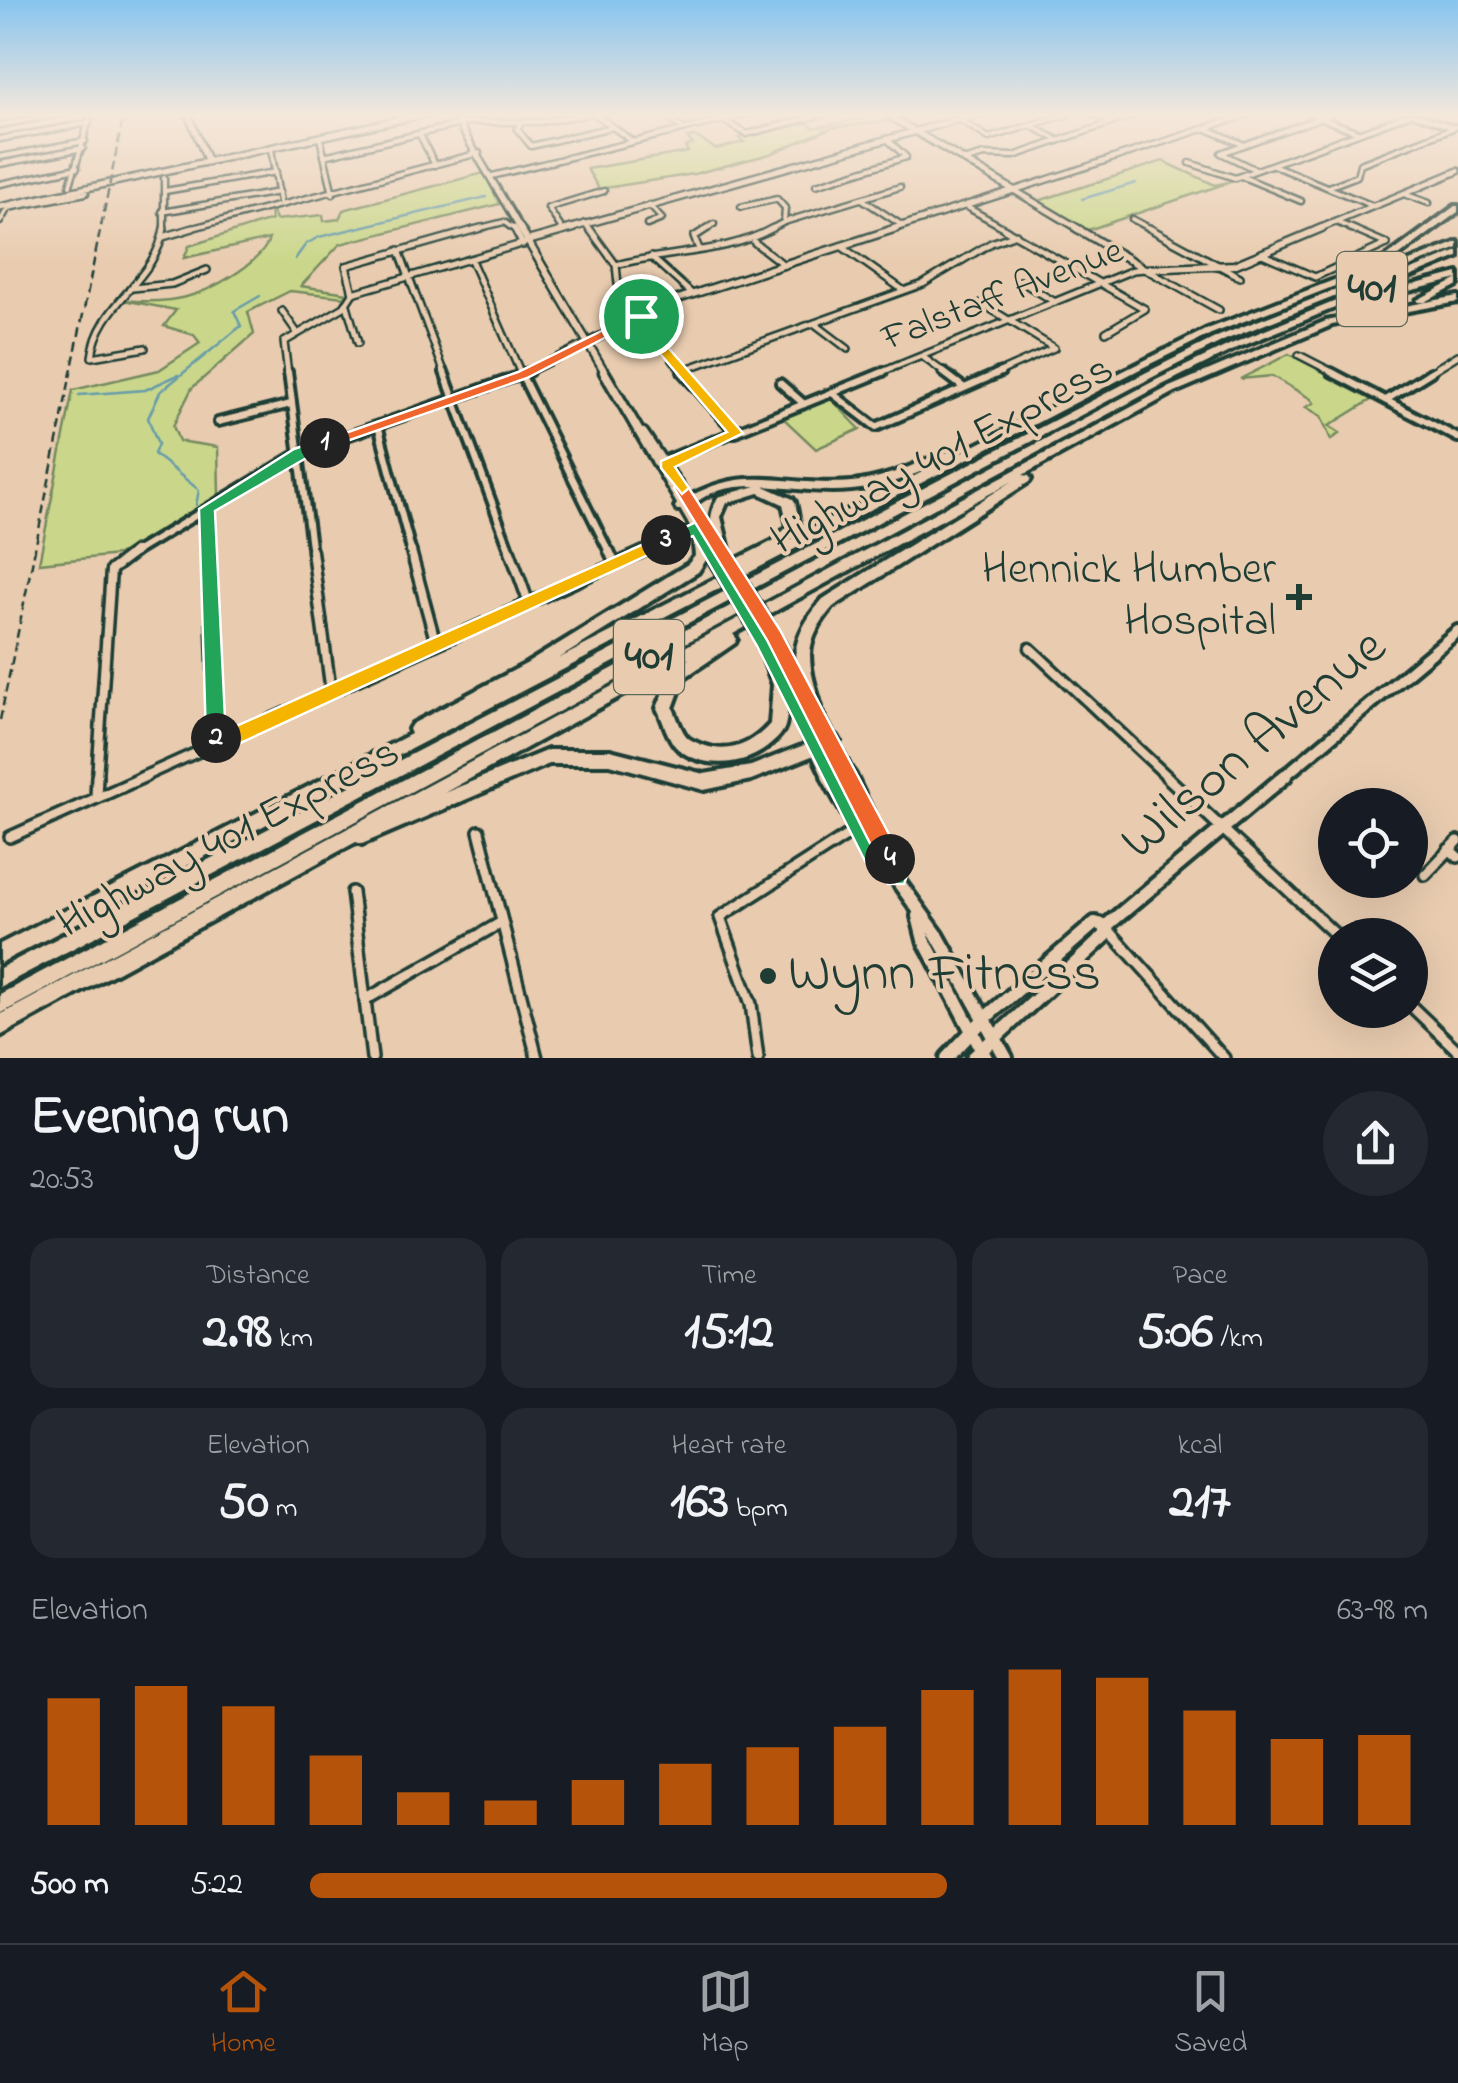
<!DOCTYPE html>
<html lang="en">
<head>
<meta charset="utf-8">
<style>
	body { margin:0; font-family:"Indie Flower",sans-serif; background:#242831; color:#f1f3f6; height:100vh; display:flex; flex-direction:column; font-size:38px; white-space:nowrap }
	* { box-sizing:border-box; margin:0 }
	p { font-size:32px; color:#9ea1a6 }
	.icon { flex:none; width:55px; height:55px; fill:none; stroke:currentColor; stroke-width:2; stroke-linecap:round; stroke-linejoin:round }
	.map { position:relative; height:1058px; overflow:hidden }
	.sheet { display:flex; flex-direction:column; background:#171b24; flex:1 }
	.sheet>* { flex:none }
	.controls { position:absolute; left:1318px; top:788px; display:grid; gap:20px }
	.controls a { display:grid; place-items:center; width:110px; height:110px; border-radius:50%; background:#171b24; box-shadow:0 10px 40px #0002; font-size:50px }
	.pin { position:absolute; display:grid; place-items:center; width:85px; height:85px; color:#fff; margin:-42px; border:5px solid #fff; border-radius:50%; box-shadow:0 2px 10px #0007 }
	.km { position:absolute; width:50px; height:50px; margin:-25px; border-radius:50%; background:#222; color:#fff; font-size:28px; line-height:50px; text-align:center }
	.round { display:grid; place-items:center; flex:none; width:105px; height:105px; border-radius:52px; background:#242831 }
	.head { display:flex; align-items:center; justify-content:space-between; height:170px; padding:0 30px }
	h1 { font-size:55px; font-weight:800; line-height:75px }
	.figures { display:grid; grid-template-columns:repeat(3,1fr); gap:15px; height:170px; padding:10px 30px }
	.figures div { display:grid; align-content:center; border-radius:25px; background:#242831; text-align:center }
	.figures b { font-size:50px; font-weight:800 }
	.figures small { font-size:28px; font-weight:400 }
	.figures p { font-size:28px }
	.chart { height:280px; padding:20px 30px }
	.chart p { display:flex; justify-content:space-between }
	.chart svg { width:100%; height:180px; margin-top:10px; stroke:#b45309; stroke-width:6 }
	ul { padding:0 30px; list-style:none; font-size:32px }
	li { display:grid; grid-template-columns:160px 120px 1fr; align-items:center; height:75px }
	li i { height:25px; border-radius:12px; background:#b45309 }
	.dock { display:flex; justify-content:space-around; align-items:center; height:140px; border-top:2px solid #363941; background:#171b24; font-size:28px; color:#9ea1a6 }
	.dock a { display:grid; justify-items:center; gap:5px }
	.dock .active { color:#b45309 }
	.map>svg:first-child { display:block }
</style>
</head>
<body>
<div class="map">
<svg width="1458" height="1058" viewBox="0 0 1458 1058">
	<rect width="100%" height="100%" fill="#e9ccb0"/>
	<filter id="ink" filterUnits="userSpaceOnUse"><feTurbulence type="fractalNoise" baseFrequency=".01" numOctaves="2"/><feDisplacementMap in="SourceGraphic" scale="20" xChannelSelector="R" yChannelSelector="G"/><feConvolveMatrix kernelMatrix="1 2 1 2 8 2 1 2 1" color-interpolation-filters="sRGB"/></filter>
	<g filter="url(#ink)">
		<g fill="#cad78a" stroke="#748a5f" stroke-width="2.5">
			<path d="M 881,115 L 891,121 L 831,128 L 770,154 L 694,174 L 599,189 L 587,169 L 688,152 L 685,147 L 693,144 L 687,138 L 695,136 L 716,149 L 744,142 L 739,138 L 808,123 L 814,128 Z"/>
			<path d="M 1163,161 L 1215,185 L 1233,181 L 1082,232 L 1035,202 Z"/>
			<path d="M 484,173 L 500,204 L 340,244 L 301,286 L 347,293 L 344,297 L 290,291 L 248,312 L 254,334 L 192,388 L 173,426 L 179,441 L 218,447 L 219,495 L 118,555 L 39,563 L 73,390 L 159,370 L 200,343 L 194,335 L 164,326 L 176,310 L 123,300 C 144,302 166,302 186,297 C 210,291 262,263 269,239 L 184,258 L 189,246 L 271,220 L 270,206 L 276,220 L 323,215 L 324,221 L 339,219 L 343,210 Z"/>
			<path d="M 1289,354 L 1374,398 L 1329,426 L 1340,433 L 1331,440 L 1321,416 L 1306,407 L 1314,403 L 1311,399 L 1272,376 L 1240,379 Z"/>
			<path d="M 831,399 L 860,429 L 816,449 L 783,418 Z"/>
		</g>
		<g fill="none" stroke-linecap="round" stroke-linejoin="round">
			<g stroke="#679caa" stroke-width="2.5">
				<path d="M 1082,199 L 1136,183"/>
				<path d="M 295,259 L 306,244 L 319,237 L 486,197"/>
				<path d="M 79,395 L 145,390 L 178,375"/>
				<path d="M 196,505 L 199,490 L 154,454 L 158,444 L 148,418 L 160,392 L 241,326 L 234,311 L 260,296"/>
			</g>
			<defs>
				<g id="street-far4">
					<path d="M 595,114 L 632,141"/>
					<path d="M 670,114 L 666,116 L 683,129"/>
					<path d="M 1092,114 L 1111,122"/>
					<path d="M 1310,114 L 1358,132"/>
					<path d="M 1414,114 L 1452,127"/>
					<path d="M 960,120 L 989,138 L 1068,114"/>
					<path d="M 724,121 L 747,134 L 824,114"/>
					<path d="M 521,123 L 517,129 L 531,146 L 612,127"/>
					<path d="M 0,125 L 59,114"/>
					<path d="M 1032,126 L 1056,139"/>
					<path d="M 1207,129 L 1242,144"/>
					<path d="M 420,135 L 435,165"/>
					<path d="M 320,138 L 333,194"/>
					<path d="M 0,139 L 89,123"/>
					<path d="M 271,149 L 280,202"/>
					<path d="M 324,156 L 469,122 L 540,122 L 588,114"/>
					<path d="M 0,157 L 85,141"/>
					<path d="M 963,161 L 984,155 L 1014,156 L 1137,114"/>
					<path d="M 1190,163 L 1235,178 L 1410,114"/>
					<path d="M 0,164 L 83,148"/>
					<path d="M 1273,165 L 1373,206"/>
					<path d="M 1254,169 L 1221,153 L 1331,114"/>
					<path d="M 492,176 L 748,114"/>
					<path d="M 1243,177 L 1301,201"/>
					<path d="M 0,184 L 77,168"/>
					<path d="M 70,185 L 90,117"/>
					<path d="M 816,185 L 906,157 L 887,139"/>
					<path d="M 1328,187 L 1357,176 L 1360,164 L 1458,126"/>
					<path d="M 165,191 L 276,172"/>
					<path d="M 1012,191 L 1249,114"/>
					<path d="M 1404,194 L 1429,203"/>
					<path d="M 862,199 L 903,226"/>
					<path d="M 965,206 L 1008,230"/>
					<path d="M 741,207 L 777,199 L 785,208 L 784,222"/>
					<path d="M 162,212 L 279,192"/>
					<path d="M 1132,219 L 1153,230"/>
					<path d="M 0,222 L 8,208 L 86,193"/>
					<path d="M 784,222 L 900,187"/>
					<path d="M 1336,222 L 1356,230"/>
					<path d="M 585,223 L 590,230"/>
					<path d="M 647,225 L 662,219 L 649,205"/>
					<path d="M 562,229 L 548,208 L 604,191"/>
					<path d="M 164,230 L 164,178"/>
					<path d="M 185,230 L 479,153"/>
					<path d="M 472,230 L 504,222 L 515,230"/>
					<path d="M 704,230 L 714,224"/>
					<path d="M 769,230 L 784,222"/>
				</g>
				<g id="street-far3">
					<path d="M 514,228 L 523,245"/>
					<path d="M 589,228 L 616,265 L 618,284 L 684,374"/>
					<path d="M 1003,228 L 1145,309 L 1106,332"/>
					<path d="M 1149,228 L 1240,277"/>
					<path d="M 1350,228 L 1387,244"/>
					<path d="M 163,237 L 193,228"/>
					<path d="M 754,242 L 784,265"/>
					<path d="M 841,246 L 903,290"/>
					<path d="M 699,249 L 694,237 L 708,228"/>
					<path d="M 399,250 L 445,374"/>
					<path d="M 1262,254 L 1315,277 L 1387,244"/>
					<path d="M 651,257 L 692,294"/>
					<path d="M 471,260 L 521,374"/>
					<path d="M 616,265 C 668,251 727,254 773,228"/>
					<path d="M 1020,281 L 1055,302"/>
					<path d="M 133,288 L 172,284 L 207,270"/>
					<path d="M 353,293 L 525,243"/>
					<path d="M 981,303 L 1054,348 L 995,374"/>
					<path d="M 347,305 L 358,343"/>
					<path d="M 282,311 L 296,331"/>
					<path d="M 815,324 L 848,349"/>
					<path d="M 145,348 L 92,357 C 98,303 156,281 164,228"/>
					<path d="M 1299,355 L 1336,374"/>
					<path d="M 923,357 L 946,374"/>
					<path d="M 681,371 L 923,284 L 991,243 L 1016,234"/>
					<path d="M 288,374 L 284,342 L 344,307 L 353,293 L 346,266 L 481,228"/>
					<path d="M 524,374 L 589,342"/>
					<path d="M 877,374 L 1133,270 L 1145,269 L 1219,310"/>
					<path d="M 1427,374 L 1458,355"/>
				</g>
				<g id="street-far2">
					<path d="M 288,372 L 312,554"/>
					<path d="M 444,372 L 511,554"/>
					<path d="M 520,372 L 610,554"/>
					<path d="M 682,372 L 736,433"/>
					<path d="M 943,372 L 963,387"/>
					<path d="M 1331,372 L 1458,438"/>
					<path d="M 780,383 L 804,404"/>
					<path d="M 832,393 L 876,427 L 1001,372"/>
					<path d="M 1386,400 L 1431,372"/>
					<path d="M 218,422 L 291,404"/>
					<path d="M 378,425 L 412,554"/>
					<path d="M 663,461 L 883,372"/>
					<path d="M 207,509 L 209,554"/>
					<path d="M 132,554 L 299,453 L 529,372"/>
					<path d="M 639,554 L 696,528"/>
				</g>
				<g id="street-far1">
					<path d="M 209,551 L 216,745"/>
					<path d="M 312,551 L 331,692"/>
					<path d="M 411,551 L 436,644"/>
					<path d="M 510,551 L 528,601"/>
					<path d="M 609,551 L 614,562"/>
					<path d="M 1030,648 L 1169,778"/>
					<path d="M 97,778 L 111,570 L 136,551"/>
					<path d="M 140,778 L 644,551"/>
				</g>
				<g id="street">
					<path d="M 1166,776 L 1336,935"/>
					<path d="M 96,797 L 97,776"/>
					<path d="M 479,831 L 537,1058"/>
					<path d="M 10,837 L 146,776"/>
					<path d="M 1449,849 L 1458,857"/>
					<path d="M 1425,875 L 1458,841"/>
					<path d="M 352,892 L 372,1058"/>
					<path d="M 1106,927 L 1224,1058"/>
					<path d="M 365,1000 L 502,922"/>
					<path d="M 1410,1005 L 1458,1051"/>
					<path d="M 758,1058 L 751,1004 L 720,917 L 857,829"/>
				</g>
				<g id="secondary-far4">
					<path d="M 188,114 L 208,162"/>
					<path d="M 453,114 L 521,230"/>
					<path d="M 886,114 L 1081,230"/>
					<path d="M 0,207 L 425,114"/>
					<path d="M 565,230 L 977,114"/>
					<path d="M 889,230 L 1011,191"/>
					<path d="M 1316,230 L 1458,171"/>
				</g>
				<g id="secondary-far3">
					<path d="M 520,228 L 606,374"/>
					<path d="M 1076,228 L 1145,269 L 1234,265 L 1322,228"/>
					<path d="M 531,240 L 574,228"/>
					<path d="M 589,342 L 675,300 L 897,228"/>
				</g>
				<g id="secondary-far2">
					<path d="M 604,372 L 711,554"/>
					<path d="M 643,433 L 718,545"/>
				</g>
				<g id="secondary-far1">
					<path d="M 710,551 L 715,560"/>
					<path d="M 773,635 L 801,685"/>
					<path d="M 781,676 L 829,778"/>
					<path d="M 811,703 L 850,778"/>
					<path d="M 1282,778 L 1458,631"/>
				</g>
				<g id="secondary">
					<path d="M 828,776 L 859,832 L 894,874"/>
					<path d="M 849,776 L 900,884 L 937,935 L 1006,1058"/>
					<path d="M 918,916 L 924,940 L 986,1058"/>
					<path d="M 947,1058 L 985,1018 L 1095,923 L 1106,926"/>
					<path d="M 973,1058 L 1106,935 L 1106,926 L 1285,776"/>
				</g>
				<g id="highway">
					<path d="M 1455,206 L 1458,206 L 1458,212 L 1384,267 L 1211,334 L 1142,368 L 0,963 L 0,944 L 411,734 L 409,729 L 412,724 L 526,664 L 688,564 L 695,556 L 693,534 L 695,531 L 703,531 L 705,534 L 708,557 L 698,572 L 558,659 L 726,573 L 723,569 L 725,565 L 773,541 L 788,526 L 783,504 L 759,493 L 727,503 L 721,517 L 730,554 L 729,557 L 719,557 C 711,533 706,521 718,497 L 756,486 C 739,486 721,488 706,496 C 695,502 689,510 677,510 L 675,507 L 677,504 C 745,460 781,488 852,482 C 887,479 918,462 950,451 L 956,455 L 1205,330 L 1378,263 ZM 936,465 L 787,541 L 800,527 L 795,502 L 793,499 L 764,486 C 793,488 822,493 852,490 C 881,488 909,477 936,465 Z"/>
					<path d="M 1458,242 L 1458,248 L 1225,340 L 1153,377 L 0,987 L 0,968 L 1145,373 L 1219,336 Z"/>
					<path d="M 1458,251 L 1458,257 L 1237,348 L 1162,385 L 0,1014 L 0,994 L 1154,381 L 1231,344 Z"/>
					<path d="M 1458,273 L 1458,279 L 1376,299 L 1371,296 Z"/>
					<path d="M 1458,279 L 1458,285 L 1425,302 L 1419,302 L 1417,300 Z"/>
					<path d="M 1458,296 L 1458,302 L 1332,325 L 1175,392 L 1023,475 L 1029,476 L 1031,479 L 1029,482 L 833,607 C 801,644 808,663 821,707 L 818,712 L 813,714 L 808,712 C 789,665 789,638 823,599 L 1013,481 L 733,634 L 737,639 L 735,643 L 684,678 L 673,708 C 677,717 681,731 688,738 C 689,739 701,745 703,745 C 729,755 752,744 770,724 L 773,685 L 757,641 L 759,637 L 764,635 L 769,637 C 782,665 793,695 785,726 C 783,733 776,740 771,744 C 747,766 705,770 678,749 C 668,740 663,720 657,708 L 673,670 L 690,658 L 444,793 L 548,750 L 610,750 L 704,774 L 751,766 L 832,734 L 837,736 L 840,741 L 837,746 L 751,780 L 704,790 L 610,764 L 549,764 L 362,844 L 356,842 L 0,1036 L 0,1015 L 1167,388 L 1326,321 Z"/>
				</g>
			</defs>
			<use href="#street-far4" stroke="#1f3d34" stroke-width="9"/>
			<use href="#street-far3" stroke="#1f3d34" stroke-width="10"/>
			<use href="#street-far2" stroke="#1f3d34" stroke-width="14"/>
			<use href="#street-far1" stroke="#1f3d34" stroke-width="15"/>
			<use href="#street" stroke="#1f3d34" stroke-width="16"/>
			<use href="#secondary-far4" stroke="#1f3d34" stroke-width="10"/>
			<use href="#secondary-far3" stroke="#1f3d34" stroke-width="11"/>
			<use href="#secondary-far2" stroke="#1f3d34" stroke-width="15"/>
			<use href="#secondary-far1" stroke="#1f3d34" stroke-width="18"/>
			<use href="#secondary" stroke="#1f3d34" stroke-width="20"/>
			<use href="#highway" stroke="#1f3d34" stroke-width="8"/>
			<use href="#street-far4" stroke="#e9ccb0" stroke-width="4"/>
			<use href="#street-far3" stroke="#e9ccb0" stroke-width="5"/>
			<use href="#street-far2" stroke="#e9ccb0" stroke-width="6"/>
			<use href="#street-far1" stroke="#e9ccb0" stroke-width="8"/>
			<use href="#street" stroke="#e9ccb0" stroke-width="9"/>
			<use href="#secondary-far4" stroke="#e9ccb0" stroke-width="5"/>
			<use href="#secondary-far3" stroke="#e9ccb0" stroke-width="6"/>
			<use href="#secondary-far2" stroke="#e9ccb0" stroke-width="8"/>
			<use href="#secondary-far1" stroke="#e9ccb0" stroke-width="10"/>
			<use href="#secondary" stroke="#e9ccb0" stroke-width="12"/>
			<use href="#highway" fill="#e9ccb0" fill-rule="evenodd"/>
			<path stroke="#1f3d34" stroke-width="2.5" stroke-dasharray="9 5" stroke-linecap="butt" d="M 0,720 L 124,114"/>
			<defs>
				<g id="secondary-bridge">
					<path d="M 724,554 L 773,635"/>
					<path d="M 715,560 L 764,641"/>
				</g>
			</defs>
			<use href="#secondary-bridge" stroke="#1f3d34" stroke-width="18" stroke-linecap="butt"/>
			<use href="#secondary-bridge" stroke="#e9ccb0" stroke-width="10"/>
		</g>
	</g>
	<linearGradient id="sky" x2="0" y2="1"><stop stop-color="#87c4ef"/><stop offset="0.44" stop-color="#f5e8db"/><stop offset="1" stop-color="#f5e8db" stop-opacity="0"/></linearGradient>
	<rect width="1458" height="262" fill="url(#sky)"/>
	<path fill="#f0652b" stroke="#fff" stroke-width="2.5" d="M 636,314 L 647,316 L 527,378 L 330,447 L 317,443 L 518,372 Z"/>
	<path fill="#22a559" stroke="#fff" stroke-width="2.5" d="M 320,440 L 332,443 L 215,511 L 226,738 L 216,747 L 206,738 L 199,509 L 294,449 Z"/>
	<path fill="#f5b400" stroke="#fff" stroke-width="2.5" d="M 666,534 L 672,536 L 672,544 L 223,751 L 209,751 L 209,731 L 223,732 Z"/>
	<path fill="#22a559" stroke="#fff" stroke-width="2.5" d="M 696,522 L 705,529 L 770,636 L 883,849 L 898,851 L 907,876 L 904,884 L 888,884 L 867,865 L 757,646 L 693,536 L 666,546 L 658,540 Z"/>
	<path fill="#f0652b" stroke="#fff" stroke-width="2.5" d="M 676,485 L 687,485 L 780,630 L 898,851 L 898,867 L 882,867 L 767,640 L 674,488 Z"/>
	<path fill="#f5b400" stroke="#fff" stroke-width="2.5" d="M 636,314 L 645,314 L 665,344 L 743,433 L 675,467 L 689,488 L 682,494 L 661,468 L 661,461 L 727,432 L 656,349 Z"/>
	<g fill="#1f3d34" stroke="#e9ccb0" stroke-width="4">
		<path d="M1294 582h10v10h10v10h-10v10h-10v-10h-10v-10h10z"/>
		<circle cx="768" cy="976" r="10"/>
	</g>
	<g text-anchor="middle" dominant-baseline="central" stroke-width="8" stroke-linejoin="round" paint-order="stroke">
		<g font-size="38" fill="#1f3d34" stroke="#e9ccb0">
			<text transform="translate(1003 296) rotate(-21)">Falstaff Avenue</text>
		</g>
		<g fill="#e9ccb0" stroke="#5c6859" stroke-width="2.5">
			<rect x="1337" y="252" width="70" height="74" rx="8"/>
			<rect x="614" y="620" width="70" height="74" rx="8"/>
		</g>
		<g font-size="42" font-weight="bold" fill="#1f3d34">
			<text x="1372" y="289">401</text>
			<text x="649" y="657">401</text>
		</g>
		<g font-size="45" fill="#1f3d34" stroke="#e9ccb0">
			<text transform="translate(943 456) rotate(-28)">Highway 401 Express</text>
			<text transform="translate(229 839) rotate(-28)">Highway 401 Express</text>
		</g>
		<g font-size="45" fill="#1f3d34" stroke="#e9ccb0" text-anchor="end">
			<text x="1276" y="571">Hennick Humber<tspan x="1276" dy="52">Hospital</tspan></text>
		</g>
		<g font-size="55" fill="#1f3d34" stroke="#e9ccb0">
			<text transform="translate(1255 746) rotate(-40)">Wilson Avenue</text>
		</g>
		<g font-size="55" fill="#1f3d34" stroke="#e9ccb0" text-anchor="start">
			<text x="788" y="976">Wynn Fitness</text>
		</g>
	</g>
</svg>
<div class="controls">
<a><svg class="icon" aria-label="locate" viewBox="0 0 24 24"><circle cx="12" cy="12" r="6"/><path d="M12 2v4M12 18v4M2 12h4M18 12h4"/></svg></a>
<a><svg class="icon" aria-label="layers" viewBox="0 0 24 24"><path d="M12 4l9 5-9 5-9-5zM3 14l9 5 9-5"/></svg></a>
</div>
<div class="pin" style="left:641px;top:316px;background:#1e9e55"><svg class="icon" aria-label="arrive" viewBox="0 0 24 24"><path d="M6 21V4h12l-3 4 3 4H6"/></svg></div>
<b class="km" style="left:325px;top:443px">1</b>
<b class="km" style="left:216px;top:738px">2</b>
<b class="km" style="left:666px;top:540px">3</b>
<b class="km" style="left:890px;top:859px">4</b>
</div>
<section class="sheet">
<div class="head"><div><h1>Evening run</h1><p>20:53</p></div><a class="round"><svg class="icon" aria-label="share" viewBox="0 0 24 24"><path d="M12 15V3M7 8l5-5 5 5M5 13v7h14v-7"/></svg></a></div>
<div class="figures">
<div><p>Distance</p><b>2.98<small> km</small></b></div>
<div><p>Time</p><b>15:12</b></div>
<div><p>Pace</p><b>5:06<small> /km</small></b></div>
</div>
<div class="figures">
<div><p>Elevation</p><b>50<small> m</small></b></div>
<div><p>Heart rate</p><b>163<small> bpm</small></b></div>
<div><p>kcal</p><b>217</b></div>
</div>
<div class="chart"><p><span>Elevation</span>63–98 m</p>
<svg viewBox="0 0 160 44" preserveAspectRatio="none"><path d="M5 44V13M15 44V10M25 44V15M35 44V27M45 44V36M55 44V38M65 44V33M75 44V29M85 44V25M95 44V20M105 44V11M115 44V6M125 44V8M135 44V16M145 44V23M155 44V22"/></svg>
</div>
<ul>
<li><b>500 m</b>5:22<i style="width:57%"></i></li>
</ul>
</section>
<nav class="dock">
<a class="active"><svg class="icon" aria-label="home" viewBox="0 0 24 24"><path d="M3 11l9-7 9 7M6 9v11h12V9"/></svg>Home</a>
<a><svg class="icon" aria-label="map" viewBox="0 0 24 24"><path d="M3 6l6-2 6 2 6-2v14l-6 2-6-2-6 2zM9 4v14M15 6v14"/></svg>Map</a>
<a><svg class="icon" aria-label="saved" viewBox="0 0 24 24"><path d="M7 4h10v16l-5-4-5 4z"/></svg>Saved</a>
</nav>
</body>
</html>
